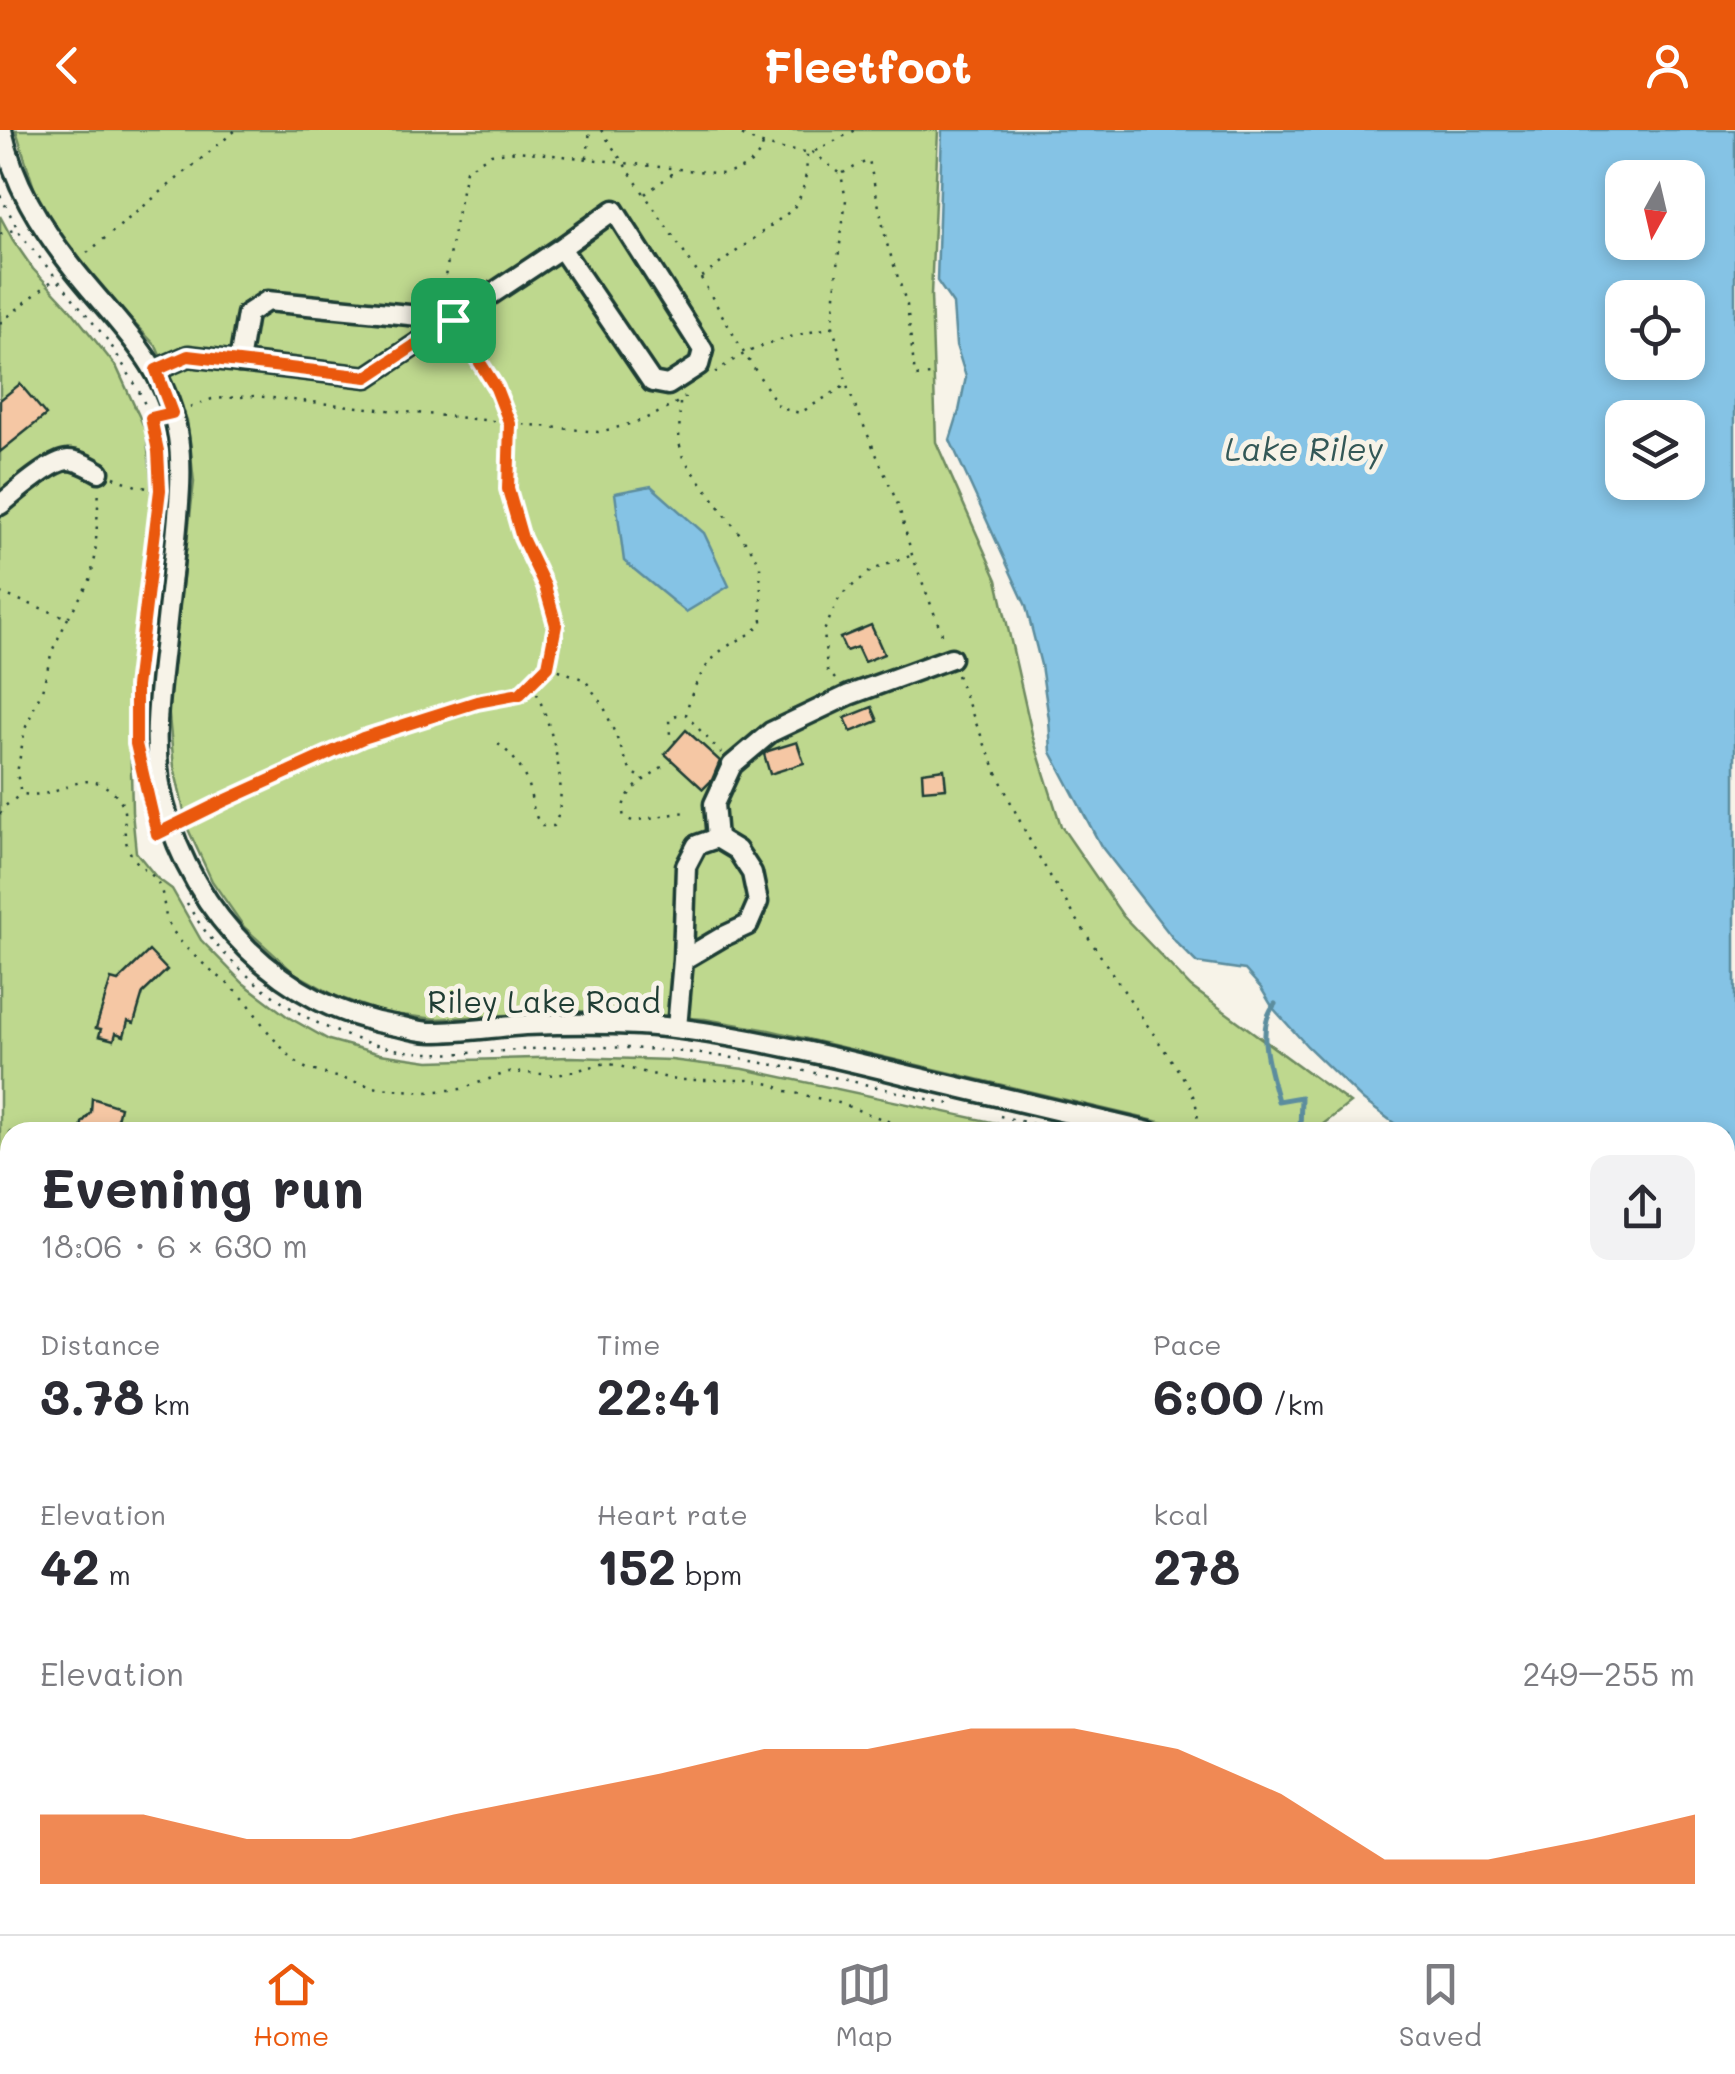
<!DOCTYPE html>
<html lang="en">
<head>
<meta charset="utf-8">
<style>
	body { margin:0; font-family:Mali,sans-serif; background:#f2f2f3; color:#2b2b33; height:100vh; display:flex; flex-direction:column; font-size:38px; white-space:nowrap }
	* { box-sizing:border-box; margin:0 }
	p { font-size:32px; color:#7c7c81 }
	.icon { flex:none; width:55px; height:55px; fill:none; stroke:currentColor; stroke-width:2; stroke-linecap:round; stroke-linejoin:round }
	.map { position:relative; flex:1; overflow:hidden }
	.panel { position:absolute; left:0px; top:992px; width:1735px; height:812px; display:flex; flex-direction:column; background:#fff; border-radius:30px 30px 0 0; box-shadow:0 5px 15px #0003 }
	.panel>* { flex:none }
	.needle { width:65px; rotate:188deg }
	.tools { position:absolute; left:1605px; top:30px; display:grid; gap:20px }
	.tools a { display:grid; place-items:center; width:100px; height:100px; border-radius:20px; background:#fff; box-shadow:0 5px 15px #0003; font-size:50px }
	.pin { position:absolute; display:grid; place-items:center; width:85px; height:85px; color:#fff; margin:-42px; border-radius:20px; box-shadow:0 5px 15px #0006 }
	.round { display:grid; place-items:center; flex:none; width:105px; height:105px; border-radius:20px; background:#f2f2f3 }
	.overview { display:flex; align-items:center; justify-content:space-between; height:170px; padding:0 40px }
	h1 { font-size:55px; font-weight:800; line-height:75px }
	.figures { display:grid; grid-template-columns:repeat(3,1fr); gap:15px; height:170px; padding:10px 40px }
	.figures div { display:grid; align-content:center }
	.figures b { font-size:50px; font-weight:800 }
	.figures small { font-size:28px; font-weight:400 }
	.figures p { font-size:28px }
	.chart { height:280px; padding:20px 40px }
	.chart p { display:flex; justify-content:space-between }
	.chart svg { width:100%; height:180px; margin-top:10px; fill:#ea580c; opacity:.7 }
	header { display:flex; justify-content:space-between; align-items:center; height:130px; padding:0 40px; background:#ea580c; color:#fff; font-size:45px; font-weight:800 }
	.dock { display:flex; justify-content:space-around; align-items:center; height:140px; border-top:2px solid #e1e1e2; background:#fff; font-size:28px; color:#7c7c81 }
	.dock a { display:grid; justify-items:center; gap:5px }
	.dock .selected { color:#ea580c }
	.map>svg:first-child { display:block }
</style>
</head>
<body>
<header><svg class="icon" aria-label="back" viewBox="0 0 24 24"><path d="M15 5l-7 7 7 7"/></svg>Fleetfoot<svg class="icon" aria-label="person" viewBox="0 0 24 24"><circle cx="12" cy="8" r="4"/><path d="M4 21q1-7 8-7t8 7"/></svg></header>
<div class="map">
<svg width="1735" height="1804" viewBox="0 0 1735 1804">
	<rect width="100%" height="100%" fill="#f7f3e8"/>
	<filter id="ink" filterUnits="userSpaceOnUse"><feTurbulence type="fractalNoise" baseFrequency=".01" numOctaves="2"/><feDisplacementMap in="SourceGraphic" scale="20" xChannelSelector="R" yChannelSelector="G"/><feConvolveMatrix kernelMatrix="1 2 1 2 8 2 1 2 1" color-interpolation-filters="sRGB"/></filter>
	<g filter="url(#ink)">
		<g fill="#bed88e" stroke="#6e8a61" stroke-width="2.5">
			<path d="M 16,0 L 938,0 L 931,165 L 936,312 L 997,450 L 1033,608 L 1061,696 L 1123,786 L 1191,857 L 1350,973 L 1313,1002 L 1202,1002 L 769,900 L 705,889 L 578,881 L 436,889 L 383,883 L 336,866 L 293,842 L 244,797 L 212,751 L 188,699 L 174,637 L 168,576 L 194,352 L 187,290 L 156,216 L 48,103 Z"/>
			<path d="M 0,86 L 13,110 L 33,139 L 71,180 L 117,238 L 146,301 L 151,346 L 152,379 L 129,557 L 132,682 L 136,722 L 157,748 L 172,759 L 201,810 L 243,853 L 288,887 L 329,910 L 380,924 L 429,931 L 571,927 L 671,930 L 744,939 L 1038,1002 L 10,1002 L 10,1795 L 1725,1795 L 1725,1305 L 1735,1311 L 1735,1804 L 0,1804 Z"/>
		</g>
		<g fill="#85c3e5" stroke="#5c8d9e" stroke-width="2.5" fill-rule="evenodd">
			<path d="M 942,0 L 1735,0 L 1735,1125 L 1725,1125 L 1725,1002 L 1406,1002 L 1363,970 L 1307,916 L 1273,878 L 1261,858 L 1245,840 L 1197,833 L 1175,811 L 1101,716 L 1051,622 L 1049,589 L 1041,535 L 1026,476 L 950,310 L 959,281 L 966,247 L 956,215 L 953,174 L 937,151 ZM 1622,48 L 1688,48 L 1688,112 L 1622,112 ZM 1622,168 L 1688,168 L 1688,232 L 1622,232 ZM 1622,288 L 1688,288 L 1688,352 L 1622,352 Z"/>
			<path d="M 651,356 L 704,403 L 729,456 L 686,482 L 624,431 L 615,363 Z"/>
			<path d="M 5,1245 L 10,1246 L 10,1653 L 0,1663 L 0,1249 Z"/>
			<path d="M 1735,1449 L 1735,1528 L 1728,1524 L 1725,1518 L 1725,1459 Z"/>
			<path d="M 0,1677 L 10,1717 L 10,1795 L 17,1795 L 14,1804 L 0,1804 Z"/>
			<path d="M 1725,1781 L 1735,1784 L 1735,1804 L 1674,1804 L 1669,1795 L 1725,1795 Z"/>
		</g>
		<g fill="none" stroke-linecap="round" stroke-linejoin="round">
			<g stroke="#5c8d9e" stroke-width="5">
				<path d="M 1275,874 C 1254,898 1271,944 1278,971 L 1301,967 L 1300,1002"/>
				<path d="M 1102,1795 L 1106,1799 L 1104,1804"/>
			</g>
		</g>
		<g fill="#f5c7a4" stroke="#1f3d34" stroke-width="2.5">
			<path d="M 20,254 L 46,285 L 0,322 L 0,270 Z"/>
			<path d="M 871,495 L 884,524 L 864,532 L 857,517 L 846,521 L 840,508 Z"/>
			<path d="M 872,577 L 878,591 L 851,602 L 845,588 Z"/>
			<path d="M 686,600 L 720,631 L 712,650 L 703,659 L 665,624 Z"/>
			<path d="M 797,612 L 804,633 L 770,644 L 764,624 L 768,621 Z"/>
			<path d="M 944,639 L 946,658 L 923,660 L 922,642 Z"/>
			<path d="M 149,821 L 167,840 L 143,863 L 134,893 L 128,891 L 124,906 L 116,903 L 114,910 L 99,906 L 101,899 L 96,898 L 111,849 L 118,851 Z"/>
			<path d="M 92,968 L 120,977 L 114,1002 L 81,1002 L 82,993 L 91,982 Z"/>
		</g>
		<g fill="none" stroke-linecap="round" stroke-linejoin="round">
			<defs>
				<g id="minor">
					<path d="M 2,0 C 13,53 40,96 73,138 C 116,193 167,234 178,307 C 183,340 179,375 176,408 C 172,445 168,481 164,518 C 158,569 151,623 164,674 C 193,785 282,877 397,896 C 409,898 421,902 433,902 C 464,902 494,897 525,895 C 576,893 631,892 682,899 C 758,909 833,927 907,945 C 988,964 1068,983 1149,1002"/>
					<path d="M 239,232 L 247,184 L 267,171 L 419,186 L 430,205"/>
					<path d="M 156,240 L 188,226 L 367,247 L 561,118 L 652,252 L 668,255 L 699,235 L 703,220 L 614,80 L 561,118"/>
					<path d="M 0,375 C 15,363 50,331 68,330 C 79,330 90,337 99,342"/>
					<path d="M 717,708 L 714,674 L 732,635 L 771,602 L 849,565 L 951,528"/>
					<path d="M 677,898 L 683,830 L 722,807 L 748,795 L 758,772 L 752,743 L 737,720 L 717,708 L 697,715 L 686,736 L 683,830"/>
					<path d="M 1725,1271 L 1735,1277"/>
					<path d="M 1725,1727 L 1735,1730"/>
					<path d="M 846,1795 L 846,1804"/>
					<path d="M 1488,1795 L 1492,1804"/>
				</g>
			</defs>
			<use href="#minor" stroke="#1f3d34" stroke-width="25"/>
			<g stroke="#1f3d34" stroke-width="2.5" stroke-dasharray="2.5 8" stroke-linecap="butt">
				<path d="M 601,0 L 701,148 L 744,223 L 780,278 L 800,283 L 846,255"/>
				<path d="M 733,0 C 756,15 780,20 807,22"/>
				<path d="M 815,21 L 856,0"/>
				<path d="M 812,22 L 841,44 L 846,70 L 837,136 L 833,196 L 848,259 L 899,377 L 912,425 L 944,509"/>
				<path d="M 587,28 L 590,0"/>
				<path d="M 843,43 L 869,30 L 887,114 L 907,175 L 915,246 L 934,245"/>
				<path d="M 645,64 L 679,39"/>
				<path d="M 0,65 L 21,105 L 109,212 L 138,259 L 151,288 L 158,321 L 160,360 L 136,557 L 138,624"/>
				<path d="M 0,104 L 17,99"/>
				<path d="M 87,123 L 236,0"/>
				<path d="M 702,147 L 792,80 C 805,63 807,44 807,22"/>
				<path d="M 443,175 L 440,172 L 466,40 L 491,24 L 518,21 L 723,44 C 741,41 757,34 763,15"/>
				<path d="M 0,193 L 53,150"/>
				<path d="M 715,243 C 753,213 786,208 832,197"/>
				<path d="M 680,273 L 679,312 L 683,328 L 754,423 L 760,436 L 762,492 C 753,506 735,510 722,520 C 703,535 690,562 686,585 L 721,623"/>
				<path d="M 190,277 L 212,269 L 254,266 L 598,302 C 631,295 662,285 689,264"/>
				<path d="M 114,347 L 136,356 L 159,360"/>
				<path d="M 0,463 L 68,488 L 90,450 L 95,428 L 99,359"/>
				<path d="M 68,488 L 52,521 L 43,557 L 25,599 L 17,643 L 21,664 C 32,665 42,665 52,662 C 71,657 84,645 103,655 C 138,674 116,695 130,722 C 136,736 155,743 160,757 C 165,769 163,783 169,794 C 186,827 221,844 245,870 C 251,876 254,883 259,889 C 270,906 285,922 300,935 L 307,939 L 378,958 L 426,962 L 461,959 L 509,942 L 558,945 L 606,933 L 676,950 L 749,950 L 771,954 L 786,961 L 839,973 L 909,999 L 957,1002"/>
				<path d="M 549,536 L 585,550 L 604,577 L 630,640 L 644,650"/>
				<path d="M 957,545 C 978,600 1001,655 1028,707 C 1075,793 1132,872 1187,953 C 1196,970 1200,983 1196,1002"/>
				<path d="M 835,549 L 827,540 L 824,501 L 840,466 L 872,440 L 910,426"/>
				<path d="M 676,612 L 670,605 L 669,590 L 677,585 L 684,585"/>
				<path d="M 498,614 C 517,628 526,644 531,667 C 534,680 534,687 543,696 L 554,696 C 572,662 549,586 532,553"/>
				<path d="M 662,637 C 647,648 617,665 624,687 L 632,691 L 686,682"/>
				<path d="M 0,684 L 5,676 L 20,665"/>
				<path d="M 187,690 L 222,672 L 363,609 L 477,572 L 519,564 L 548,535 L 556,495 L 545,456 L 522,408 L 509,359 L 510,294 L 496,258 L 463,207"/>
				<path d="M 187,773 C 206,808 236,838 268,862 C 314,897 370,920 428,923 C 473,925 520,919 565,917 C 600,916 636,918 671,921 C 766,928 861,954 954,975"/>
				<path d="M 1000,986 L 1065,1002"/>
				<path d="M 1725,1293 L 1735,1299"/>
				<path d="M 1725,1369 L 1735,1365"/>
				<path d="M 1275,1795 L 1283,1804"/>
				<path d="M 657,1804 L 658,1795"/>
			</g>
			<use href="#minor" stroke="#f7f3e8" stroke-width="18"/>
		</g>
	</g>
	<g fill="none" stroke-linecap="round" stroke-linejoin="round" filter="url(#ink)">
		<defs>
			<path id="route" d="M 453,190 L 496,258 L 510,294 L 508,359 L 522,408 L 545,456 L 556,495 L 548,536 L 520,564 L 477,572 L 363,608 L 222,672 L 157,704 L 136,614 L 136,557 L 160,360 L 158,321 L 151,288 L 172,283 L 156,240 L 188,226 L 367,247 Z"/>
		</defs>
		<use href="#route" stroke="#fff" stroke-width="20"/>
		<use href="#route" stroke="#ea580c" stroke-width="12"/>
	</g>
	<g text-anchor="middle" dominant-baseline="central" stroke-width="10" stroke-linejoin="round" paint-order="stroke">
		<g font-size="30" fill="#1f3d34" stroke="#f7f3e8">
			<text x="544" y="871">Riley Lake Road</text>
		</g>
		<g font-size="32" font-style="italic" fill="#335857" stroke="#f7f3e8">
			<text x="1304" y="318">Lake Riley</text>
		</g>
	</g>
</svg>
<div class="tools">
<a><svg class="needle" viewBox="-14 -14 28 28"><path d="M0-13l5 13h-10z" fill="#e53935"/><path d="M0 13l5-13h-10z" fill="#7c7c81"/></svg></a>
<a><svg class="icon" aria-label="locate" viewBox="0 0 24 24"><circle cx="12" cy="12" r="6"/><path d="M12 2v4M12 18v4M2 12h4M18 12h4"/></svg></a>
<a><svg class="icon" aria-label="layers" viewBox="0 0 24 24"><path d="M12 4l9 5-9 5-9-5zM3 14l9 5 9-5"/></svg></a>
</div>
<div class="pin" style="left:453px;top:190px;background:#1e9e55"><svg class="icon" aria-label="arrive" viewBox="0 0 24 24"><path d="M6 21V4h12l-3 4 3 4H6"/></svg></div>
<section class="panel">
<div class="overview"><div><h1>Evening run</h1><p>18:06 · 6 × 630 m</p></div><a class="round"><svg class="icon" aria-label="share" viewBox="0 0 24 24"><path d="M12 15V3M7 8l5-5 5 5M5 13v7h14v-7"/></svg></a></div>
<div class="figures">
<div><p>Distance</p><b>3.78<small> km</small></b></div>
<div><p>Time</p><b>22:41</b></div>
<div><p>Pace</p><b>6:00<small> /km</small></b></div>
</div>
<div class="figures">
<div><p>Elevation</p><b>42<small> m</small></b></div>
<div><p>Heart rate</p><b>152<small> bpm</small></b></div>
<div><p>kcal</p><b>278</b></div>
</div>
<div class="chart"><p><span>Elevation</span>249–255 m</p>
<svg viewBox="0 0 160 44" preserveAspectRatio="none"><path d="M0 44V27L10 27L20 33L30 33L40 27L50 22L60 17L70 11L80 11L90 6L100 6L110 11L120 22L130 38L140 38L150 33L160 27V44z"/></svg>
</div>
</section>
</div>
<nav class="dock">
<a class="selected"><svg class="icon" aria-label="home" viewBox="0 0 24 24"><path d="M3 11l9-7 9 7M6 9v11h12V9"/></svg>Home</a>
<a><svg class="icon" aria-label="map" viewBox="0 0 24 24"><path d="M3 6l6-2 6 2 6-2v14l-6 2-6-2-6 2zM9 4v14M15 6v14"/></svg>Map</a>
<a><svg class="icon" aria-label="saved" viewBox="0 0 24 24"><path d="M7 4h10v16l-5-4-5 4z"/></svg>Saved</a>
</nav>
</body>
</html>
